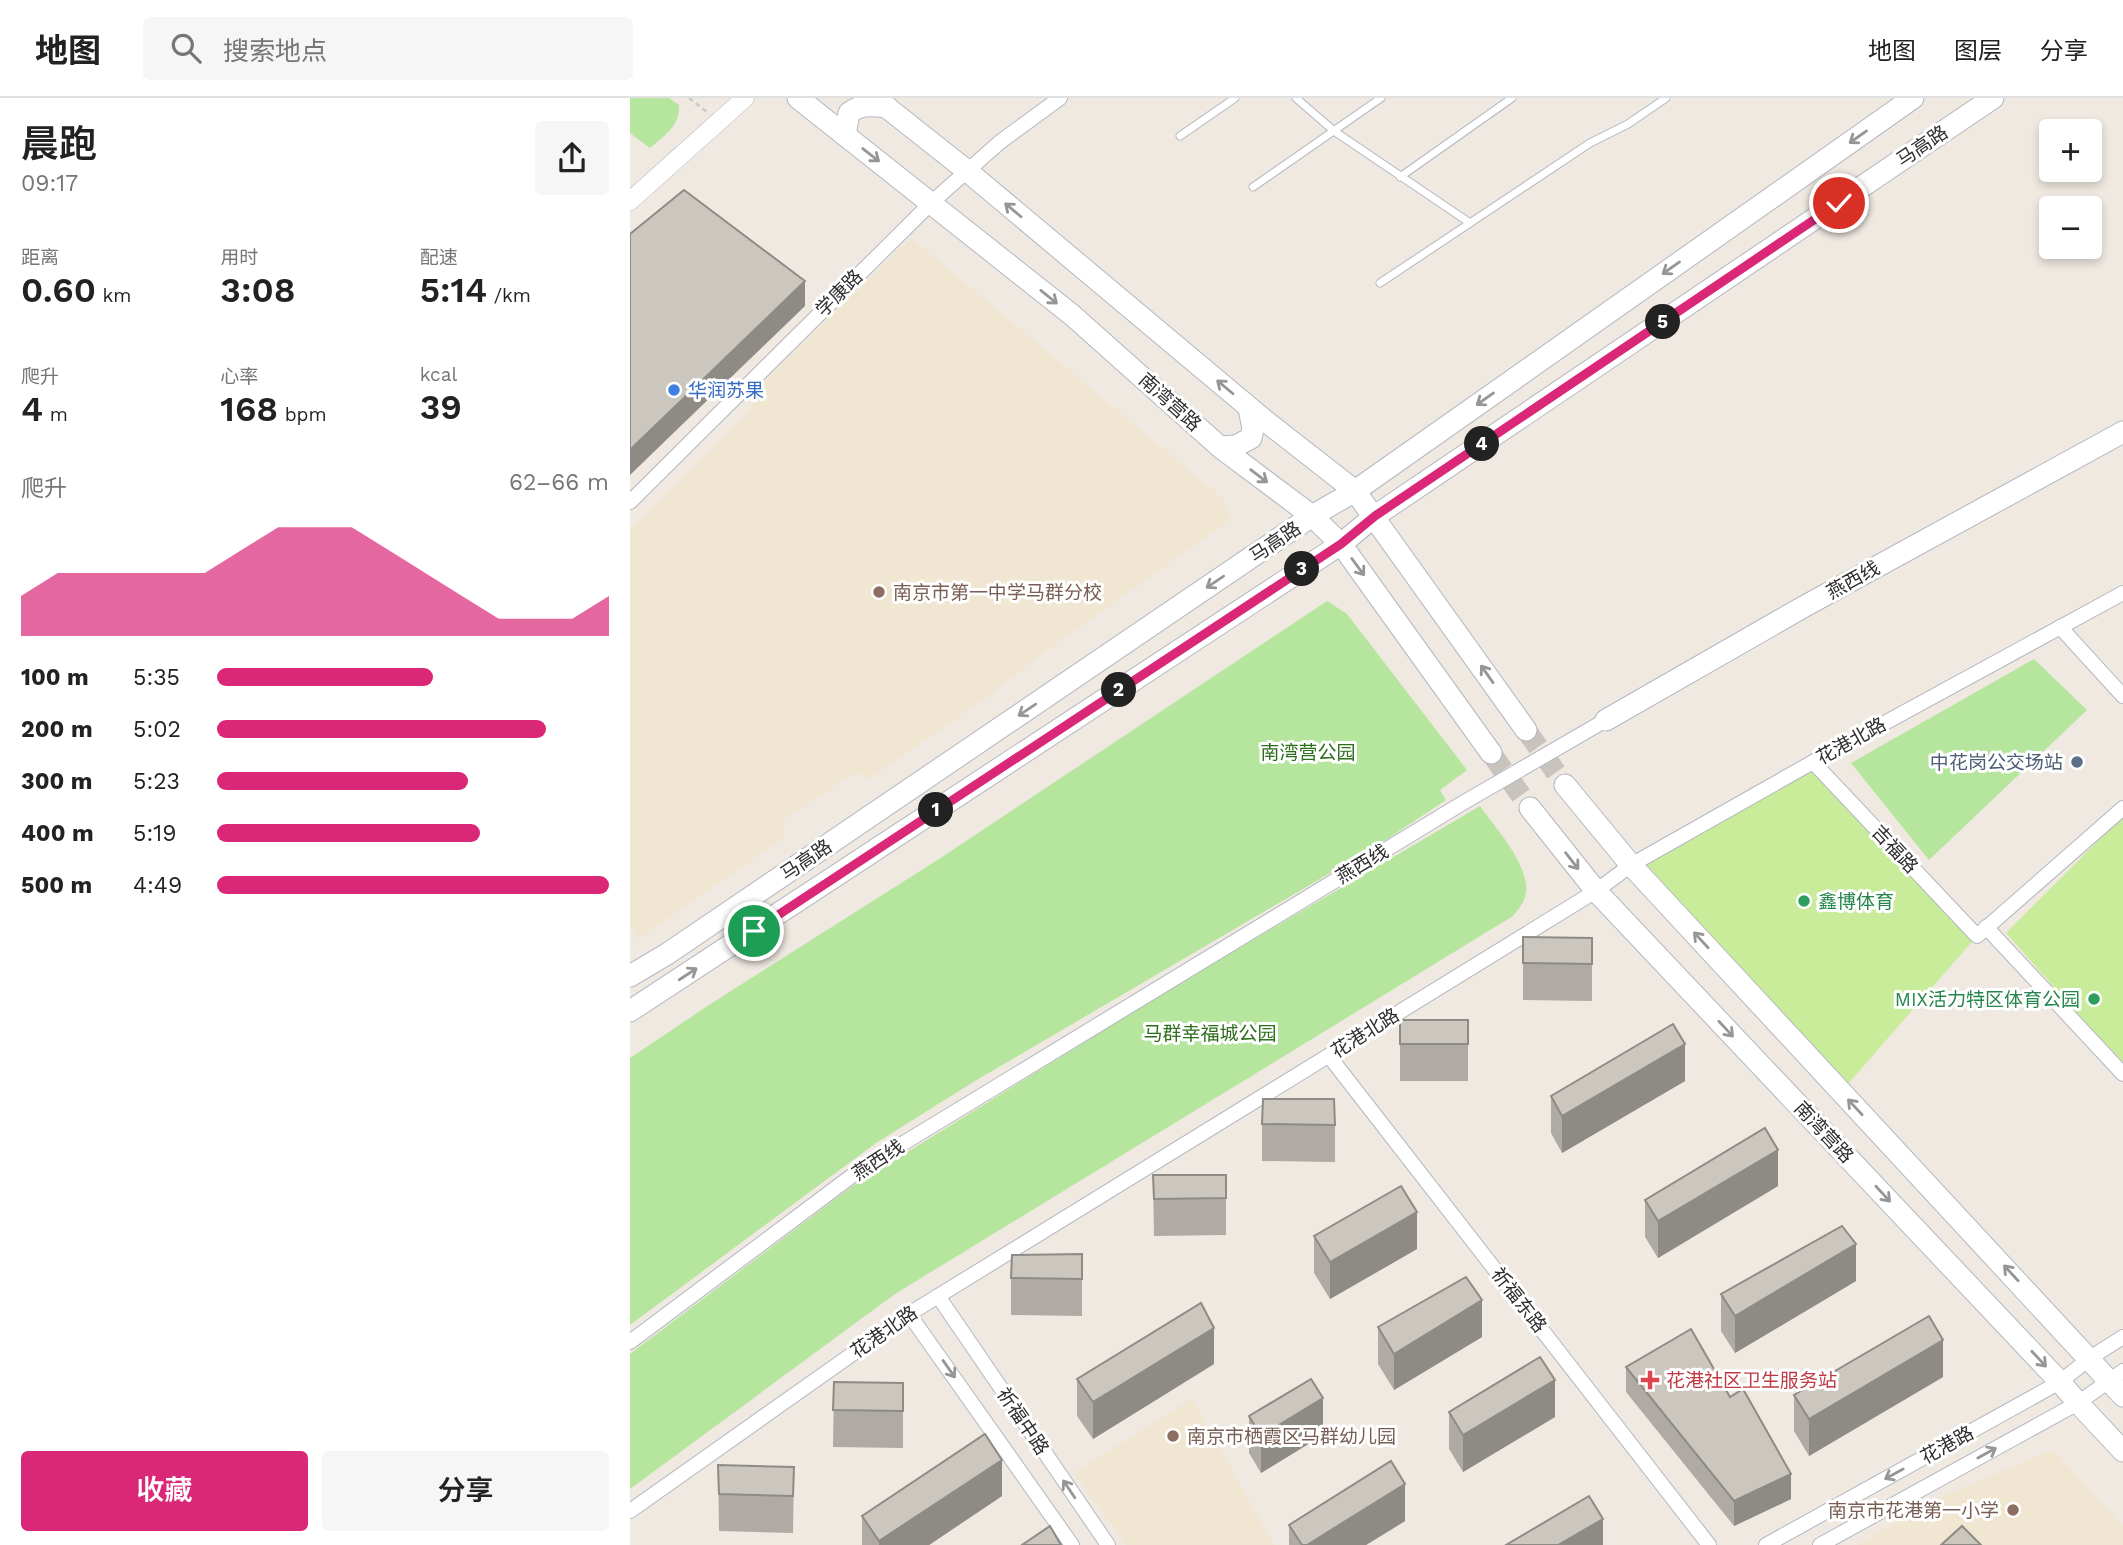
<!DOCTYPE html>
<html lang="zh">
<head>
<meta charset="utf-8">
<style>
	body { margin:0; font-family:"Work Sans","Noto Sans SC",sans-serif; background:#f6f6f6; color:#222; height:100vh; display:flex; flex-direction:column; font-size:26px; white-space:nowrap }
	* { box-sizing:border-box; margin:0 }
	p { font-size:23px; color:#767676 }
	.icon { flex:none; width:38px; height:38px; fill:none; stroke:currentColor; stroke-width:2; stroke-linecap:round; stroke-linejoin:round }
	.map { position:relative; flex:1; overflow:hidden }
	.details { display:flex; flex-direction:column; background:#fff; width:630px }
	.details>* { flex:none }
	.tools { position:absolute; left:1409px; top:21px; display:grid; gap:14px }
	.tools a { display:grid; place-items:center; width:63px; height:63px; border-radius:7px; background:#fff; box-shadow:0 4px 10px #0003; font-size:35px }
	.pin { position:absolute; display:grid; place-items:center; width:60px; height:60px; color:#fff; margin:-30px; border:4px solid #fff; border-radius:50%; box-shadow:0 2px 7px #0007 }
	.km { position:absolute; width:35px; height:35px; margin:-18px; border-radius:50%; background:#222; color:#fff; font-size:19px; line-height:35px; text-align:center }
	.round { display:grid; place-items:center; flex:none; width:74px; height:74px; border-radius:7px; background:#f6f6f6 }
	.summary { display:flex; align-items:center; justify-content:space-between; height:119px; padding:0 21px }
	h1 { font-size:38px; font-weight:600; line-height:52px }
	.stats { display:grid; grid-template-columns:repeat(3,1fr); gap:10px; height:119px; padding:7px 21px }
	.stats div { display:grid; align-content:center }
	.stats b { font-size:35px; font-weight:600 }
	.stats small { font-size:19px; font-weight:400 }
	.stats p { font-size:19px }
	.chart { height:196px; padding:14px 21px }
	.chart p { display:flex; justify-content:space-between }
	.chart svg { width:100%; height:126px; margin-top:7px; fill:#db2777; opacity:.7 }
	.cta { display:flex; gap:14px; margin-top:auto; padding:14px 21px }
	.cta a { flex:1; height:80px; border-radius:7px; background:#db2777; color:#fff; font-size:28px; font-weight:600; line-height:80px; text-align:center }
	.cta a+a { background:#f6f6f6; color:#222 }
	ul { padding:0 21px; list-style:none; font-size:23px }
	li { display:grid; grid-template-columns:112px 84px 1fr; align-items:center; height:52px }
	li i { height:18px; border-radius:9px; background:#db2777 }
	header { display:flex; align-items:center; gap:42px; box-sizing:border-box; height:98px; padding:0 35px; background:#fff; border-bottom:2px solid #e0e0e0 }
	header strong { font-size:33px }
	nav { display:flex; gap:38px; margin-inline-start:auto; font-size:24px }
	.search { width:490px; height:63px; background:#f6f6f6; display:flex; align-items:center; gap:18px; box-sizing:border-box; padding:0 24px; border-radius:7px; color:#767676; font-size:26px }
	main { display:flex; flex:1; min-height:0 }
	.map>svg:first-child { display:block }
</style>
</head>
<body>
<header>
<strong>地图</strong>
<div class="search"><svg class="icon" aria-label="search" viewBox="0 0 24 24"><circle cx="10" cy="10" r="6"/><path d="M15 15l6 6"/></svg>搜索地点</div>
<nav><a>地图</a><a>图层</a><a>分享</a></nav>
</header>
<main>
<section class="details">
<div class="summary"><div><h1>晨跑</h1><p>09:17</p></div><a class="round"><svg class="icon" aria-label="share" viewBox="0 0 24 24"><path d="M12 15V3M7 8l5-5 5 5M5 13v7h14v-7"/></svg></a></div>
<div class="stats">
<div><p>距离</p><b>0.60<small> km</small></b></div>
<div><p>用时</p><b>3:08</b></div>
<div><p>配速</p><b>5:14<small> /km</small></b></div>
</div>
<div class="stats">
<div><p>爬升</p><b>4<small> m</small></b></div>
<div><p>心率</p><b>168<small> bpm</small></b></div>
<div><p>kcal</p><b>39</b></div>
</div>
<div class="chart"><p><span>爬升</span>62–66 m</p>
<svg viewBox="0 0 160 44" preserveAspectRatio="none"><path d="M0 44V30L10 22L20 22L30 22L40 22L50 22L60 14L70 6L80 6L90 6L100 14L110 22L120 30L130 38L140 38L150 38L160 30V44z"/></svg>
</div>
<ul>
<li><b>100 m</b>5:35<i style="width:55%"></i></li>
<li><b>200 m</b>5:02<i style="width:84%"></i></li>
<li><b>300 m</b>5:23<i style="width:64%"></i></li>
<li><b>400 m</b>5:19<i style="width:67%"></i></li>
<li><b>500 m</b>4:49<i style="width:100%"></i></li>
</ul>
<div class="cta"><a>收藏</a><a>分享</a></div>
</section>
<div class="map">
<svg width="1493" height="1447" viewBox="0 0 1493 1447">
	<rect width="100%" height="100%" fill="#efe9e1"/>
	<g fill="#f0e6d1">
		<path d="M 281,140 L 592,400 L 601,421 L 412,556 L 360,597 L 239,681 L 226,674 L 152,723 L 154,740 L 8,841 L 0,829 L 0,432 L 121,311 L 129,289 Z"/>
		<path d="M 562,1301 L 644,1447 L 496,1447 L 444,1375 Z"/>
		<path d="M 1423,1352 L 1493,1428 L 1493,1447 L 1227,1447 L 1315,1397 Z"/>
	</g>
	<g fill="#b6e59e">
		<path d="M 0,0 L 39,0 L 49,7 C 50,28 35,37 20,50 L 0,35 Z"/>
		<path d="M 697,503 L 717,516 L 837,672 L 810,692 L 816,702 L 753,744 L 345,983 L 246,1045 L 0,1227 L 0,960 L 82,905 L 309,761 Z"/>
		<path d="M 1404,561 L 1457,612 L 1299,762 L 1221,665 Z"/>
		<path d="M 850,708 C 866,731 903,770 895,799 C 893,806 887,813 883,818 L 265,1196 L 0,1391 L 0,1256 L 221,1089 L 553,883 Z"/>
	</g>
	<g fill="#c9ec9a">
		<path d="M 1183,664 L 1347,838 L 1211,994 L 1001,767 Z"/>
		<path d="M 1493,718 L 1493,967 L 1376,835 Z"/>
	</g>
	<g fill="none" stroke-linecap="round" stroke-linejoin="round">
		<g stroke="#c8c4bd" stroke-width="21" stroke-dasharray="21 10" stroke-linecap="butt">
			<path d="M 896,632 L 935,687"/>
			<path d="M 861,655 L 900,710"/>
		</g>
		<defs>
			<g id="service">
				<path d="M 666,0 L 704,33 L 840,125"/>
				<path d="M 550,38 L 605,0"/>
				<path d="M 770,79 L 882,0"/>
				<path d="M 623,89 L 751,0"/>
				<path d="M 750,185 L 960,45 L 998,26 L 1036,0"/>
			</g>
			<g id="minor">
				<path d="M 0,404 L 302,104 L 370,44 L 430,0"/>
				<path d="M 1430,529 L 1493,598"/>
				<path d="M 1183,664 L 1347,838 L 1493,710"/>
				<path d="M 1356,829 L 1493,976"/>
				<path d="M 699,958 L 1079,1447"/>
				<path d="M 308,1198 L 478,1447"/>
				<path d="M 279,1216 L 442,1447"/>
				<path d="M 0,1244 L 231,1071 L 831,706 L 976,622"/>
				<path d="M 0,1413 L 279,1216 L 966,793 L 1001,767 L 1183,664 L 1493,495"/>
				<path d="M 1136,1447 L 1430,1284 L 1460,1260 L 1493,1239"/>
				<path d="M 1190,1447 L 1448,1305 L 1493,1273"/>
			</g>
			<path id="tertiary" d="M 0,103 L 115,0"/>
			<g id="secondary">
				<path d="M 168,0 L 442,217 L 590,349 L 682,418 L 711,446 L 861,655"/>
				<path d="M 245,0 L 336,72 L 633,321 L 725,393 L 896,632"/>
				<path d="M 215,37 L 219,15 C 231,6 242,7 257,9"/>
				<path d="M 590,349 L 606,348 L 621,340 L 623,331 L 619,310"/>
				<path d="M 976,622 L 1175,508 L 1493,334"/>
				<path d="M 935,687 L 1001,767 L 1493,1298"/>
				<path d="M 900,710 L 966,793 L 1430,1284 L 1448,1305 L 1493,1353"/>
				<path d="M 0,878 L 37,856 L 682,418 L 725,393 L 1283,0"/>
				<path d="M 0,913 L 711,446 L 745,418 L 1363,0"/>
			</g>
		</defs>
		<use href="#service" stroke="#b4b7c1" stroke-width="9"/>
		<use href="#minor" stroke="#b4b7c1" stroke-width="16"/>
		<use href="#tertiary" stroke="#b4b7c1" stroke-width="19"/>
		<use href="#secondary" stroke="#b4b7c1" stroke-width="23"/>
		<path stroke="#c9c9c9" stroke-width="2.5" stroke-dasharray="5 3.5" stroke-linecap="butt" d="M 59,0 L 77,14"/>
		<use href="#service" stroke="#fff" stroke-width="7"/>
		<use href="#minor" stroke="#fff" stroke-width="14"/>
		<use href="#tertiary" stroke="#fff" stroke-width="18"/>
		<use href="#secondary" stroke="#fff" stroke-width="21"/>
	</g>
	<g fill="#afaba4">
		<path d="M 962,840 L 962,903 L 893,902 L 893,865 Z"/>
		<rect x="770" y="922" width="68" height="61"/>
		<path d="M 1055,983 L 932,1055 L 921,1035 L 921,998 Z"/>
		<path d="M 632,1026 L 705,1027 L 705,1064 L 632,1063 Z"/>
		<path d="M 523,1077 L 596,1077 L 596,1137 L 524,1138 Z"/>
		<path d="M 1148,1088 L 1028,1160 L 1015,1139 L 1015,1102 Z"/>
		<path d="M 684,1138 L 787,1151 L 700,1201 L 684,1175 Z"/>
		<path d="M 452,1156 L 452,1218 L 381,1217 L 381,1180 Z"/>
		<path d="M 1226,1183 L 1105,1255 L 1091,1233 L 1091,1196 Z"/>
		<path d="M 748,1229 L 852,1239 L 764,1292 L 748,1266 Z"/>
		<path d="M 584,1266 L 463,1341 L 447,1318 L 447,1281 Z"/>
		<path d="M 996,1269 L 1100,1299 L 1161,1401 L 1104,1428 L 996,1294 Z"/>
		<path d="M 1313,1279 L 1179,1358 L 1164,1333 L 1164,1297 Z"/>
		<path d="M 204,1284 L 273,1285 L 273,1350 L 203,1349 Z"/>
		<path d="M 819,1314 L 925,1319 L 833,1374 L 819,1351 Z"/>
		<path d="M 619,1318 L 693,1337 L 631,1375 L 619,1355 Z"/>
		<path d="M 88,1367 L 164,1369 L 163,1435 L 89,1433 Z"/>
		<path d="M 372,1398 L 299,1447 L 232,1447 L 232,1418 Z"/>
		<path d="M 775,1423 L 736,1447 L 659,1447 L 659,1427 Z"/>
	</g>
	<g fill="#8e8b86">
		<path d="M 175,183 L 175,208 L 0,377 L 0,352 Z"/>
		<path d="M 1055,946 L 1055,983 L 932,1055 L 932,1018 Z"/>
		<path d="M 1148,1052 L 1148,1088 L 1028,1160 L 1028,1123 Z"/>
		<path d="M 787,1114 L 787,1151 L 700,1201 L 700,1164 Z"/>
		<path d="M 1226,1146 L 1226,1183 L 1105,1255 L 1105,1218 Z"/>
		<path d="M 852,1202 L 852,1239 L 764,1292 L 764,1256 Z"/>
		<path d="M 584,1230 L 584,1266 L 463,1341 L 463,1304 Z"/>
		<path d="M 1313,1242 L 1313,1279 L 1179,1358 L 1179,1321 Z"/>
		<path d="M 925,1282 L 925,1319 L 833,1374 L 833,1337 Z"/>
		<path d="M 693,1300 L 693,1337 L 631,1375 L 631,1338 Z"/>
		<path d="M 372,1362 L 372,1398 L 299,1447 L 249,1447 L 249,1443 Z"/>
		<path d="M 1161,1376 L 1161,1401 L 1104,1428 L 1104,1403 Z"/>
		<path d="M 775,1386 L 775,1423 L 736,1447 L 677,1447 Z"/>
		<path d="M 973,1421 L 973,1447 L 928,1447 Z"/>
	</g>
	<g fill="#cbc7bf" stroke="#8e8b86" stroke-width="2">
		<path d="M 54,92 L 175,183 L 0,352 L 0,136 Z"/>
		<path d="M 893,839 L 962,840 L 962,866 L 893,865 Z"/>
		<rect x="770" y="922" width="68" height="24"/>
		<path d="M 1043,926 L 1055,946 L 932,1018 L 921,998 Z"/>
		<path d="M 633,1001 L 704,1001 L 705,1027 L 632,1026 Z"/>
		<path d="M 1135,1030 L 1148,1052 L 1028,1123 L 1015,1102 Z"/>
		<path d="M 523,1077 L 596,1077 L 596,1100 L 524,1101 Z"/>
		<path d="M 771,1088 L 787,1114 L 700,1164 L 684,1138 Z"/>
		<path d="M 1212,1128 L 1226,1146 L 1105,1218 L 1091,1196 Z"/>
		<path d="M 452,1156 L 452,1181 L 381,1180 L 382,1157 Z"/>
		<path d="M 836,1179 L 852,1202 L 764,1256 L 748,1229 Z"/>
		<path d="M 571,1205 L 584,1230 L 463,1304 L 447,1281 Z"/>
		<path d="M 1299,1218 L 1313,1242 L 1179,1321 L 1164,1297 Z"/>
		<path d="M 1061,1231 L 1100,1299 L 1113,1291 L 1161,1376 L 1104,1403 L 996,1269 Z"/>
		<path d="M 910,1259 L 925,1282 L 833,1337 L 819,1314 Z"/>
		<path d="M 681,1281 L 693,1300 L 631,1338 L 619,1318 Z"/>
		<path d="M 204,1284 L 273,1285 L 273,1313 L 203,1312 Z"/>
		<path d="M 355,1336 L 372,1362 L 249,1443 L 232,1418 Z"/>
		<path d="M 761,1363 L 775,1386 L 677,1447 L 672,1447 L 659,1427 Z"/>
		<path d="M 88,1367 L 164,1369 L 163,1398 L 89,1396 Z"/>
		<path d="M 959,1398 L 973,1421 L 928,1447 L 876,1447 Z"/>
		<path d="M 420,1428 L 431,1447 L 392,1447 Z"/>
		<path d="M 1332,1428 L 1351,1447 L 1311,1447 Z"/>
	</g>
	<defs><path id="oneway-shaft" d="M-6 0H5M1.5-3L5.5 0L1.5 3" fill="none" stroke-width="1.6" stroke-linecap="round" stroke-linejoin="round" transform="scale(1.75)"/></defs>
	<g stroke="#969696">
		<use href="#oneway-shaft" transform="translate(1228 39) rotate(145)"/>
		<use href="#oneway-shaft" transform="translate(241 57) rotate(38)"/>
		<use href="#oneway-shaft" transform="translate(383 112) rotate(-140)"/>
		<use href="#oneway-shaft" transform="translate(1041 170) rotate(145)"/>
		<use href="#oneway-shaft" transform="translate(419 199) rotate(39)"/>
		<use href="#oneway-shaft" transform="translate(595 289) rotate(-140)"/>
		<use href="#oneway-shaft" transform="translate(855 301) rotate(145)"/>
		<use href="#oneway-shaft" transform="translate(629 378) rotate(37)"/>
		<use href="#oneway-shaft" transform="translate(728 469) rotate(54)"/>
		<use href="#oneway-shaft" transform="translate(585 484) rotate(146)"/>
		<use href="#oneway-shaft" transform="translate(857 576) rotate(-125)"/>
		<use href="#oneway-shaft" transform="translate(397 612) rotate(146)"/>
		<use href="#oneway-shaft" transform="translate(942 763) rotate(52)"/>
		<use href="#oneway-shaft" transform="translate(1071 842) rotate(-133)"/>
		<use href="#oneway-shaft" transform="translate(58 876) rotate(-33)"/>
		<use href="#oneway-shaft" transform="translate(1096 931) rotate(47)"/>
		<use href="#oneway-shaft" transform="translate(1225 1009) rotate(-133)"/>
		<use href="#oneway-shaft" transform="translate(1253 1096) rotate(47)"/>
		<use href="#oneway-shaft" transform="translate(1381 1175) rotate(-133)"/>
		<use href="#oneway-shaft" transform="translate(1409 1261) rotate(47)"/>
		<use href="#oneway-shaft" transform="translate(319 1271) rotate(55)"/>
		<use href="#oneway-shaft" transform="translate(1357 1355) rotate(-29)"/>
		<use href="#oneway-shaft" transform="translate(1264 1376) rotate(151)"/>
		<use href="#oneway-shaft" transform="translate(439 1391) rotate(-124)"/>
	</g>
	<g fill="none" stroke-linecap="round" stroke-linejoin="round">
		<defs>
			<path id="route" d="M 124,833 L 711,446 L 745,418 L 1209,105"/>
		</defs>
		<use href="#route" stroke="#fff" stroke-width="14"/>
		<use href="#route" stroke="#db2777" stroke-width="9"/>
	</g>
	<circle fill="#3f7fe0" stroke="#fff" stroke-width="2.5" cx="44" cy="292" r="7"/>
	<g fill="#8d6e63" stroke="#fff" stroke-width="2.5">
		<circle cx="249" cy="494" r="7"/>
		<circle cx="543" cy="1338" r="7"/>
		<circle cx="1383" cy="1412" r="7"/>
	</g>
	<circle fill="#5c6f8a" stroke="#fff" stroke-width="2.5" cx="1447" cy="664" r="7"/>
	<g fill="#2e9e5b" stroke="#fff" stroke-width="2.5">
		<circle cx="1174" cy="803" r="7"/>
		<circle cx="1464" cy="901" r="7"/>
	</g>
	<path fill="#e0444e" stroke="#fff" stroke-width="2.5" d="M1016.5 1271.5h7v7h7v7h-7v7h-7v-7h-7v-7h7z"/>
	<g text-anchor="middle" dominant-baseline="central" stroke-width="6" stroke-linejoin="round" paint-order="stroke">
		<g font-size="19" fill="#2e2e2e" stroke="#fff">
			<text transform="translate(1292 48) rotate(-34)">马高路</text>
			<text transform="translate(209 195) rotate(-45)">学康路</text>
			<text transform="translate(540 304) rotate(42)">南湾营路</text>
			<text transform="translate(645 444) rotate(-34)">马高路</text>
			<text transform="translate(1223 482) rotate(-29)">燕西线</text>
			<text transform="translate(1221 643) rotate(-29)">花港北路</text>
			<text transform="translate(1265 751) rotate(47)">吉福路</text>
			<text transform="translate(176 762) rotate(-34)">马高路</text>
			<text transform="translate(732 766) rotate(-31)">燕西线</text>
			<text transform="translate(735 935) rotate(-32)">花港北路</text>
			<text transform="translate(1194 1034) rotate(47)">南湾营路</text>
			<text transform="translate(248 1062) rotate(-33)">燕西线</text>
			<text transform="translate(889 1202) rotate(52)">祈福东路</text>
			<text transform="translate(254 1234) rotate(-35)">花港北路</text>
			<text transform="translate(393 1323) rotate(56)">祈福中路</text>
			<text transform="translate(1317 1347) rotate(-29)">花港路</text>
		</g>
		<g font-size="19" fill="#366cbe" stroke="#fff" text-anchor="start">
			<text x="58" y="292">华润苏果</text>
		</g>
		<g font-size="19" fill="#785e54" stroke="#fff" text-anchor="start">
			<text x="263" y="494">南京市第一中学马群分校</text>
			<text x="557" y="1338">南京市栖霞区马群幼儿园</text>
			<text x="1369" y="1412" text-anchor="end">南京市花港第一小学</text>
		</g>
		<g font-size="19" fill="#2c6e1b" stroke="#fff">
			<text x="678" y="654">南湾营公园</text>
			<text x="580" y="935">马群幸福城公园</text>
		</g>
		<g font-size="19" fill="#4e5e75" stroke="#fff" text-anchor="end">
			<text x="1433" y="664">中花岗公交场站</text>
		</g>
		<g font-size="19" fill="#27864d" stroke="#fff" text-anchor="start">
			<text x="1188" y="803">鑫博体育</text>
			<text x="1450" y="901" text-anchor="end">MIX活力特区体育公园</text>
		</g>
		<g font-size="19" fill="#be3a42" stroke="#fff" text-anchor="start">
			<text x="1036" y="1282">花港社区卫生服务站</text>
		</g>
	</g>
</svg>
<div class="tools">
<a>+</a>
<a>−</a>
</div>
<div class="pin" style="left:124px;top:833px;background:#1e9e55"><svg class="icon" aria-label="arrive" viewBox="0 0 24 24"><path d="M6 21V4h12l-3 4 3 4H6"/></svg></div>
<div class="pin" style="left:1209px;top:105px;background:#d93025"><svg class="icon" aria-label="check" viewBox="0 0 24 24"><path d="M5 12l5 5 9-10"/></svg></div>
<b class="km" style="left:306px;top:712px">1</b>
<b class="km" style="left:489px;top:592px">2</b>
<b class="km" style="left:672px;top:471px">3</b>
<b class="km" style="left:852px;top:346px">4</b>
<b class="km" style="left:1033px;top:224px">5</b>
</div>
</main>
</body>
</html>
